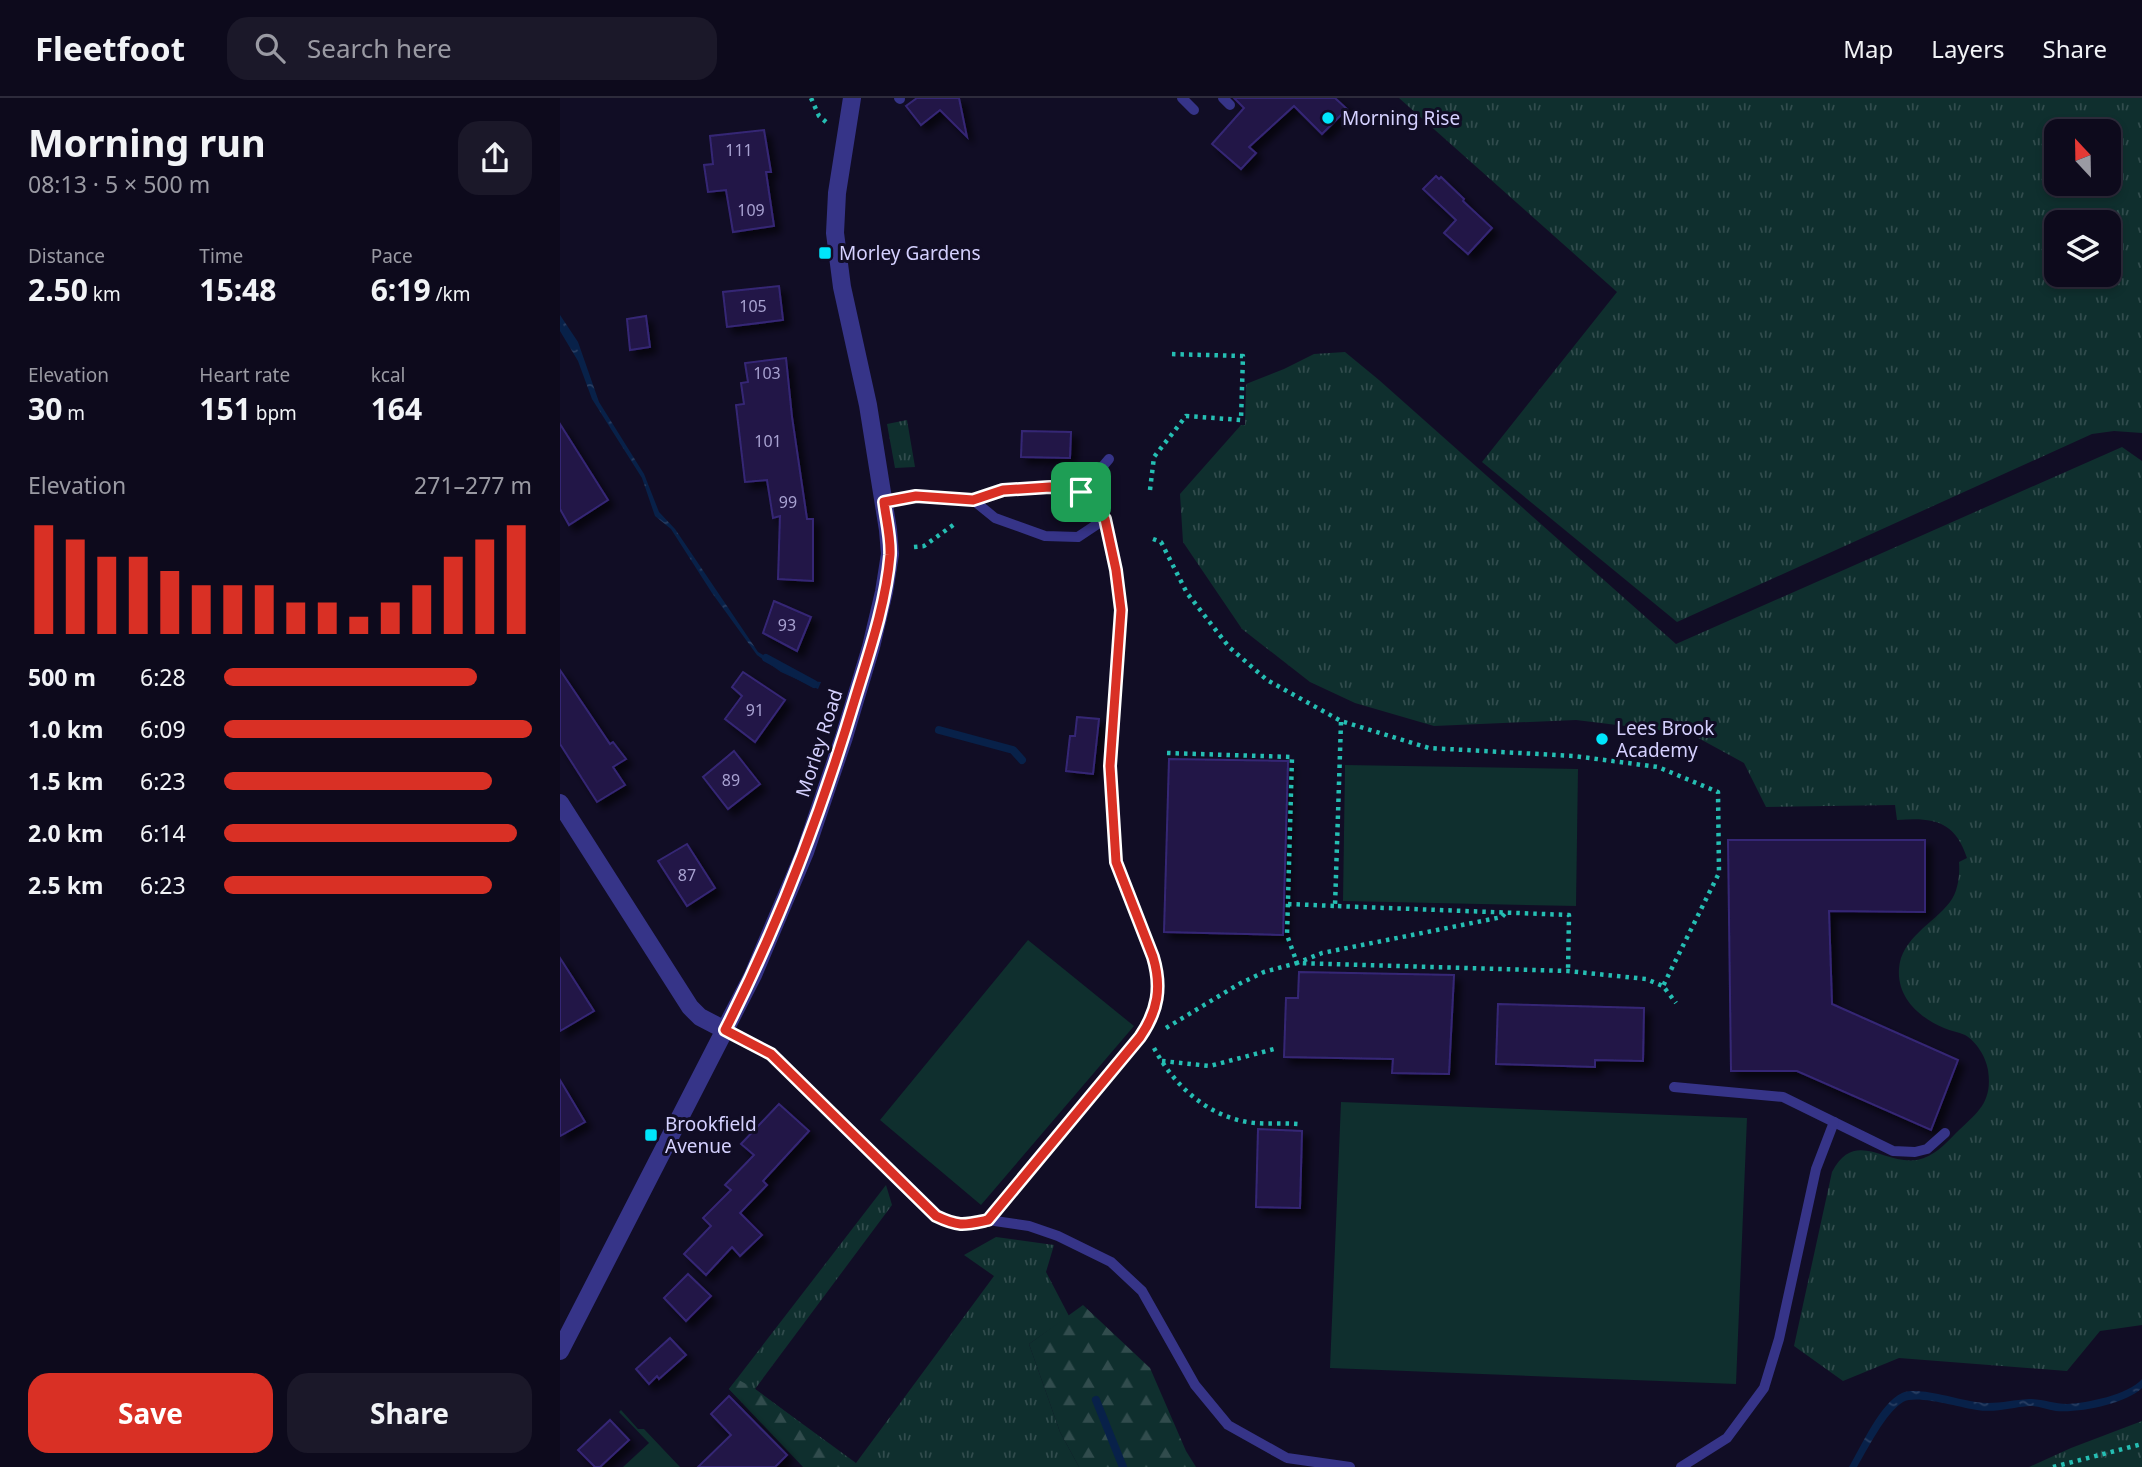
<!DOCTYPE html>
<html lang="en">
<head>
<meta charset="utf-8">
<style>
	body { margin:0; font-family:"Noto Sans",sans-serif; background:#1b1829; color:#f1f3f6; height:100vh; display:flex; flex-direction:column; font-size:26px; white-space:nowrap }
	* { box-sizing:border-box; margin:0 }
	p { font-size:23px; color:#9a9aa3 }
	.icon { flex:none; width:38px; height:38px; fill:none; stroke:currentColor; stroke-width:2; stroke-linecap:round; stroke-linejoin:round }
	.map { position:relative; flex:1; overflow:hidden }
	.sheet { display:flex; flex-direction:column; background:#0d0a1c; width:560px }
	.sheet>* { flex:none }
	.needle { width:46px; rotate:338deg }
	.tools { position:absolute; left:1484px; top:21px; display:grid; gap:14px }
	.tools a { display:grid; place-items:center; width:77px; height:77px; border-radius:14px; background:#0d0a1c; box-shadow:0 4px 10px #0003,0 0 0 2px #2d2b3b; font-size:35px }
	.pin { position:absolute; display:grid; place-items:center; width:60px; height:60px; color:#fff; margin:-30px; border-radius:14px; box-shadow:0 4px 10px #0006 }
	.round { display:grid; place-items:center; flex:none; width:74px; height:74px; border-radius:21px; background:#1b1829 }
	.overview { display:flex; align-items:center; justify-content:space-between; height:119px; padding:0 28px }
	h1 { font-size:38px; font-weight:700; line-height:52px }
	.figures { display:grid; grid-template-columns:repeat(3,1fr); gap:10px; height:119px; padding:7px 28px }
	.figures div { display:grid; align-content:center }
	.figures b { font-size:30px; font-weight:700 }
	.figures small { font-size:19px; font-weight:400 }
	.figures p { font-size:19px }
	.chart { height:196px; padding:14px 28px }
	.chart p { display:flex; justify-content:space-between }
	.chart svg { width:100%; height:126px; margin-top:7px; stroke:#d93025; stroke-width:6 }
	.button { display:flex; gap:14px; margin-top:auto; padding:14px 28px }
	.button a { flex:1; height:80px; border-radius:21px; background:#d93025; color:#fff; font-size:28px; font-weight:700; line-height:80px; text-align:center }
	.button a+a { background:#1b1829; color:#f1f3f6 }
	ul { padding:0 28px; list-style:none; font-size:23px }
	li { display:grid; grid-template-columns:112px 84px 1fr; align-items:center; height:52px }
	li i { height:18px; border-radius:9px; background:#d93025 }
	header { display:flex; align-items:center; gap:42px; box-sizing:border-box; height:98px; padding:0 35px; background:#0d0a1c; border-bottom:2px solid #2d2b3b }
	header strong { font-size:33px }
	nav { display:flex; gap:38px; margin-inline-start:auto; font-size:24px }
	.search { width:490px; height:63px; background:#1b1829; display:flex; align-items:center; gap:18px; box-sizing:border-box; padding:0 24px; border-radius:21px; color:#9a9aa3; font-size:26px }
	main { display:flex; flex:1; min-height:0 }
	.map>svg:first-child { display:block }
</style>
</head>
<body>
<header>
<strong>Fleetfoot</strong>
<div class="search"><svg class="icon" aria-label="search" viewBox="0 0 24 24"><circle cx="10" cy="10" r="6"/><path d="M15 15l6 6"/></svg>Search here</div>
<nav><a>Map</a><a>Layers</a><a>Share</a></nav>
</header>
<main>
<section class="sheet">
<div class="overview"><div><h1>Morning run</h1><p>08:13 · 5 × 500 m</p></div><a class="round"><svg class="icon" aria-label="share" viewBox="0 0 24 24"><path d="M12 15V3M7 8l5-5 5 5M5 13v7h14v-7"/></svg></a></div>
<div class="figures">
<div><p>Distance</p><b>2.50<small> km</small></b></div>
<div><p>Time</p><b>15:48</b></div>
<div><p>Pace</p><b>6:19<small> /km</small></b></div>
</div>
<div class="figures">
<div><p>Elevation</p><b>30<small> m</small></b></div>
<div><p>Heart rate</p><b>151<small> bpm</small></b></div>
<div><p>kcal</p><b>164</b></div>
</div>
<div class="chart"><p><span>Elevation</span>271–277 m</p>
<svg viewBox="0 0 160 44" preserveAspectRatio="none"><path d="M5 44V6M15 44V11M25 44V17M35 44V17M45 44V22M55 44V27M65 44V27M75 44V27M85 44V33M95 44V33M105 44V38M115 44V33M125 44V27M135 44V17M145 44V11M155 44V6"/></svg>
</div>
<ul>
<li><b>500 m</b>6:28<i style="width:82%"></i></li>
<li><b>1.0 km</b>6:09<i style="width:100%"></i></li>
<li><b>1.5 km</b>6:23<i style="width:87%"></i></li>
<li><b>2.0 km</b>6:14<i style="width:95%"></i></li>
<li><b>2.5 km</b>6:23<i style="width:87%"></i></li>
</ul>
<div class="button"><a>Save</a><a>Share</a></div>
</section>
<div class="map">
<svg width="1582" height="1369" viewBox="0 0 1582 1369">
	<defs>
		<pattern id="grass-tufts" width="24" height="20" patternUnits="userSpaceOnUse" patternTransform="scale(1.75)"><rect width="24" height="20" fill="#0f2f2e"/><path d="M3 7l-1-3M5 7V3M7 7l1-3M15 17l-1-3M17 17v-4M19 17l1-3" fill="none" stroke="#314c4d"/></pattern>
		<pattern id="forest-firs" width="22" height="20" patternUnits="userSpaceOnUse" patternTransform="scale(1.75)"><rect width="22" height="20" fill="#0f2f2e"/><path d="M5 1l3.5 6h-7zM16 11l3.5 6h-7z" fill="#314c4d"/></pattern>
		<pattern id="water-ripples" width="26" height="14" patternUnits="userSpaceOnUse" patternTransform="scale(1.75)"><rect width="26" height="14" fill="#082149"/><path d="M2 4q2-2 4 0t4 0M15 11q2-2 4 0t4 0" fill="none" stroke="#2b4064"/></pattern>
		<filter id="shadow"><feDropShadow dx="6" dy="6" stdDeviation="3.5" flood-color="#0009"/></filter>
	</defs>
	<rect width="100%" height="100%" fill="#110d25"/>
	<g fill="url(#grass-tufts)" fill-rule="evenodd">
		<path d="M 839,0 L 1582,0 L 1582,335 L 1554,333 L 1532,336 L 1117,524 L 922,364 L 1057,194 ZM 1496,33 L 1549,33 L 1549,86 L 1496,86 ZM 1496,124 L 1549,124 L 1549,177 L 1496,177 Z"/>
		<path d="M 785,254 L 819,282 L 1116,546 L 1562,349 L 1582,363 L 1582,1227 L 1540,1233 L 1507,1273 L 1339,1260 L 1283,1283 L 1234,1248 L 1272,1074 C 1295,1030 1324,1067 1357,1062 C 1375,1058 1384,1047 1396,1035 C 1417,1015 1433,1005 1428,972 C 1426,959 1416,943 1405,937 C 1398,934 1391,933 1384,930 C 1360,920 1337,900 1339,871 C 1341,840 1373,826 1390,804 C 1398,794 1400,777 1399,764 L 1407,760 C 1395,722 1372,719 1337,722 L 1335,707 L 1206,709 L 1184,665 L 1131,636 L 1016,622 L 874,628 L 795,605 L 750,584 L 682,531 L 623,444 L 620,396 L 681,327 L 685,327 L 686,286 L 724,271 L 754,256 Z"/>
		<path d="M 347,322 L 355,369 L 335,370 L 327,326 Z"/>
		<path d="M 326,1087 L 332,1107 L 195,1291 L 296,1365 L 434,1178 L 404,1157 L 436,1139 L 494,1147 L 486,1174 L 509,1218 L 469,1246 L 500,1334 L 519,1369 L 244,1369 L 169,1291 Z"/>
		<path d="M 1582,1323 L 1582,1369 L 1469,1369 L 1511,1350 Z"/>
	</g>
	<g fill="url(#forest-firs)">
		<path d="M 523,1207 L 590,1270 L 626,1353 L 636,1369 L 519,1369 L 500,1334 L 469,1246 Z"/>
		<path d="M 177,1281 L 195,1291 L 299,1369 L 243,1369 L 169,1291 Z"/>
	</g>
	<g fill="#0f2f2e">
		<path d="M 785,667 L 1018,671 L 1016,808 L 783,803 Z"/>
		<path d="M 468,842 L 574,928 L 421,1107 L 320,1022 Z"/>
		<path d="M 781,1004 L 1187,1020 L 1176,1286 L 770,1270 Z"/>
		<path d="M 61,1312 L 78,1331 L 84,1331 L 120,1369 L 63,1369 L 89,1345 L 59,1314 Z"/>
	</g>
	<g fill="url(#water-ripples)">
		<path d="M 0,217 L 18,244 L 39,304 L 84,376 L 99,414 L 115,431 L 198,554 L 238,578 L 249,583 L 261,584 L 258,591 L 221,574 L 197,557 L 152,495 L 111,431 L 95,418 L 82,380 L 32,301 L 18,263 L 0,233 Z"/>
		<path d="M 1582,1281 L 1582,1290 C 1565,1306 1520,1315 1496,1313 C 1487,1312 1479,1308 1470,1308 C 1452,1309 1436,1315 1417,1312 C 1401,1310 1357,1296 1343,1304 C 1326,1314 1307,1352 1297,1369 L 1289,1369 C 1301,1349 1320,1305 1342,1295 C 1358,1288 1398,1302 1416,1304 C 1435,1307 1451,1302 1469,1301 C 1482,1301 1494,1306 1507,1306 C 1527,1305 1568,1297 1582,1281 Z"/>
	</g>
	<g fill="none" stroke-linecap="round" stroke-linejoin="round">
		<g stroke="#082149" stroke-width="8">
			<path d="M 206,560 L 254,586"/>
			<path d="M 379,632 L 453,652 L 462,662"/>
			<path d="M 536,1302 L 563,1369"/>
		</g>
	</g>
	<g fill="#201747" stroke="#362775" stroke-width="2" filter="url(#shadow)">
		<path d="M 357,0 L 399,0 L 407,39 L 380,12 L 361,27 L 346,8 Z"/>
		<path d="M 674,0 L 775,0 L 787,11 L 762,36 L 734,8 L 689,49 L 696,55 L 681,71 L 652,46 L 684,10 Z"/>
		<path d="M 204,32 L 211,74 L 206,74 L 214,128 L 173,134 L 166,92 L 148,94 L 144,67 L 153,66 L 150,38 Z"/>
		<path d="M 876,78 L 879,81 L 881,79 L 904,101 L 903,103 L 932,130 L 908,156 L 884,135 L 896,122 L 863,91 Z"/>
		<path d="M 219,188 L 223,222 L 167,229 L 163,194 Z"/>
		<path d="M 86,218 L 90,249 L 70,252 L 67,221 Z"/>
		<path d="M 226,260 L 232,319 L 247,421 L 253,421 L 253,483 L 218,481 L 220,418 L 213,420 L 207,382 L 185,384 L 176,307 L 184,306 L 181,285 L 188,284 L 185,265 Z"/>
		<path d="M 0,326 L 48,402 L 9,427 L 0,411 Z"/>
		<path d="M 462,333 L 511,334 L 510,360 L 461,359 Z"/>
		<path d="M 214,503 L 251,519 L 237,553 L 203,535 Z"/>
		<path d="M 0,572 L 50,646 L 53,644 L 66,661 L 53,669 L 65,687 L 37,704 L 0,646 Z"/>
		<path d="M 183,574 L 225,602 L 195,644 L 165,621 L 182,598 L 172,589 Z"/>
		<path d="M 517,619 L 539,621 L 533,676 L 506,673 L 510,638 L 515,638 Z"/>
		<path d="M 174,653 L 200,686 L 168,711 L 143,679 Z"/>
		<path d="M 609,661 L 728,663 L 723,837 L 604,834 Z"/>
		<path d="M 1168,742 L 1365,742 L 1365,814 L 1269,813 L 1272,906 L 1398,962 L 1371,1032 L 1237,973 L 1171,973 Z"/>
		<path d="M 127,746 L 155,790 L 127,808 L 98,763 Z"/>
		<path d="M 0,860 L 34,913 L 0,933 Z"/>
		<path d="M 739,874 L 894,877 L 889,976 L 832,975 L 833,961 L 724,959 L 726,900 L 738,900 Z"/>
		<path d="M 938,906 L 1084,910 L 1083,963 L 1035,962 L 1035,969 L 936,966 Z"/>
		<path d="M 0,982 L 25,1024 L 0,1038 Z"/>
		<path d="M 219,1006 L 249,1033 L 203,1083 L 207,1087 L 180,1115 L 202,1137 L 180,1158 L 172,1149 L 146,1177 L 124,1156 L 151,1128 L 143,1120 L 171,1092 L 165,1087 L 194,1057 L 181,1046 Z"/>
		<path d="M 698,1031 L 742,1033 L 740,1110 L 696,1109 Z"/>
		<path d="M 128,1176 L 151,1198 L 126,1223 L 104,1200 Z"/>
		<path d="M 110,1240 L 126,1257 L 99,1281 L 97,1278 L 89,1286 L 76,1271 Z"/>
		<path d="M 169,1298 L 227,1357 L 215,1369 L 138,1369 L 171,1337 L 151,1316 Z"/>
		<path d="M 50,1322 L 69,1342 L 40,1369 L 35,1369 L 18,1352 Z"/>
	</g>
	<g fill="none" stroke-linecap="round" stroke-linejoin="round">
		<g stroke="#25beb3" stroke-width="4.5" stroke-dasharray="3.5 5" stroke-linecap="butt">
			<path d="M 251,0 L 259,18 L 266,24"/>
			<path d="M 590,392 L 594,359 L 626,318 L 681,322 L 683,258 L 608,256"/>
			<path d="M 593,441 L 601,444 L 627,495 L 669,549 L 707,582 L 781,623 L 869,650 L 1014,658 L 1098,669 L 1158,694 L 1159,775 L 1103,888"/>
			<path d="M 354,449 L 364,448 L 396,425"/>
			<path d="M 781,624 L 775,808 L 1009,817 L 1008,873"/>
			<path d="M 607,655 L 732,659 L 727,837 L 737,865 L 762,855 L 942,819 L 946,814"/>
			<path d="M 728,806 L 775,808"/>
			<path d="M 606,930 L 679,886 L 704,874 L 737,865 L 1008,873 L 1086,881 L 1103,888 L 1116,905"/>
			<path d="M 594,950 C 614,988 650,1021 695,1025 C 709,1026 724,1025 738,1026"/>
			<path d="M 602,963 L 650,968 L 714,951"/>
			<path d="M 1493,1369 L 1582,1346"/>
		</g>
		<g stroke="#363488" stroke-width="10">
			<path d="M 339,0 L 340,1"/>
			<path d="M 622,0 L 634,12"/>
			<path d="M 663,0 L 670,7"/>
			<path d="M 521,394 L 549,361"/>
			<path d="M 324,404 L 356,398 L 413,402 L 443,392 L 490,389 L 521,394 L 545,421 L 518,439 L 485,438 L 435,420 L 413,402"/>
			<path d="M 165,932 L 210,956 L 376,1118 C 399,1129 404,1127 428,1122 L 580,939 L 594,915 L 599,887 L 593,859 L 556,764 L 550,668 L 561,512 L 556,473 L 545,421"/>
			<path d="M 1114,989 L 1223,999 L 1333,1053 L 1355,1054 L 1367,1051 L 1385,1035"/>
			<path d="M 428,1122 L 469,1128 L 498,1138 L 551,1164 L 582,1193 L 635,1287 L 668,1327 L 727,1360 L 790,1369"/>
			<path d="M 1121,1369 L 1167,1340 L 1204,1290 L 1219,1241 L 1256,1071 L 1274,1024"/>
		</g>
		<path stroke="#363488" stroke-width="18" d="M 0,705 L 130,909 L 140,919 L 165,932"/>
		<path stroke="#363488" stroke-width="18" d="M 0,1253 L 193,877 L 245,754 L 284,639 L 311,549 L 324,494 L 330,456 L 328,432 L 308,307 L 282,189 L 275,135 L 277,95 L 292,0"/>
	</g>
	<g fill="none" stroke-linecap="round" stroke-linejoin="round">
		<defs>
			<path id="route" d="M 490,389 L 521,394 L 545,421 L 556,472 L 561,512 L 550,668 L 556,764 L 593,859 C 602,889 598,913 580,939 L 428,1122 C 404,1127 399,1129 376,1118 L 211,956 L 165,932 C 219,826 261,715 295,601 C 309,555 326,506 330,457 C 331,440 326,421 324,404 L 356,398 L 413,402 L 443,392 Z"/>
		</defs>
		<use href="#route" stroke="#fff" stroke-width="14"/>
		<use href="#route" stroke="#d93025" stroke-width="9"/>
	</g>
	<g fill="#00e6fc" stroke="#110d25" stroke-width="2.5">
		<circle cx="768" cy="20" r="7"/>
		<rect x="258" y="148" width="14" height="14" rx="3.5"/>
		<circle cx="1042" cy="641" r="7"/>
		<rect x="84" y="1030" width="14" height="14" rx="3.5"/>
	</g>
	<g text-anchor="middle" dominant-baseline="central" stroke-width="6" stroke-linejoin="round" paint-order="stroke">
		<g font-size="16" fill="#a8a2d1">
			<text x="179" y="52">111</text>
			<text x="191" y="112">109</text>
			<text x="193" y="208">105</text>
			<text x="207" y="275">103</text>
			<text x="208" y="343">101</text>
			<text x="228" y="404">99</text>
			<text x="227" y="527">93</text>
			<text x="195" y="612">91</text>
			<text x="171" y="682">89</text>
			<text x="127" y="777">87</text>
		</g>
		<g font-size="19" fill="#d5d1ff" stroke="#110d25" text-anchor="start">
			<text x="782" y="20">Morning Rise</text>
			<text x="279" y="155">Morley Gardens</text>
			<text x="1056" y="630">Lees Brook<tspan x="1056" dy="22">Academy</tspan></text>
			<text x="105" y="1026">Brookfield<tspan x="105" dy="22">Avenue</tspan></text>
		</g>
		<g font-size="19" fill="#d5d1ff" stroke="#110d25">
			<text transform="translate(259 645) rotate(-72)">Morley Road</text>
		</g>
	</g>
</svg>
<div class="tools">
<a><svg class="needle" viewBox="-14 -14 28 28"><path d="M0-13l5 13h-10z" fill="#e53935"/><path d="M0 13l5-13h-10z" fill="#9a9aa3"/></svg></a>
<a><svg class="icon" aria-label="layers" viewBox="0 0 24 24"><path d="M12 4l9 5-9 5-9-5zM3 14l9 5 9-5"/></svg></a>
</div>
<div class="pin" style="left:521px;top:394px;background:#1e9e55"><svg class="icon" aria-label="arrive" viewBox="0 0 24 24"><path d="M6 21V4h12l-3 4 3 4H6"/></svg></div>
</div>
</main>
</body>
</html>
